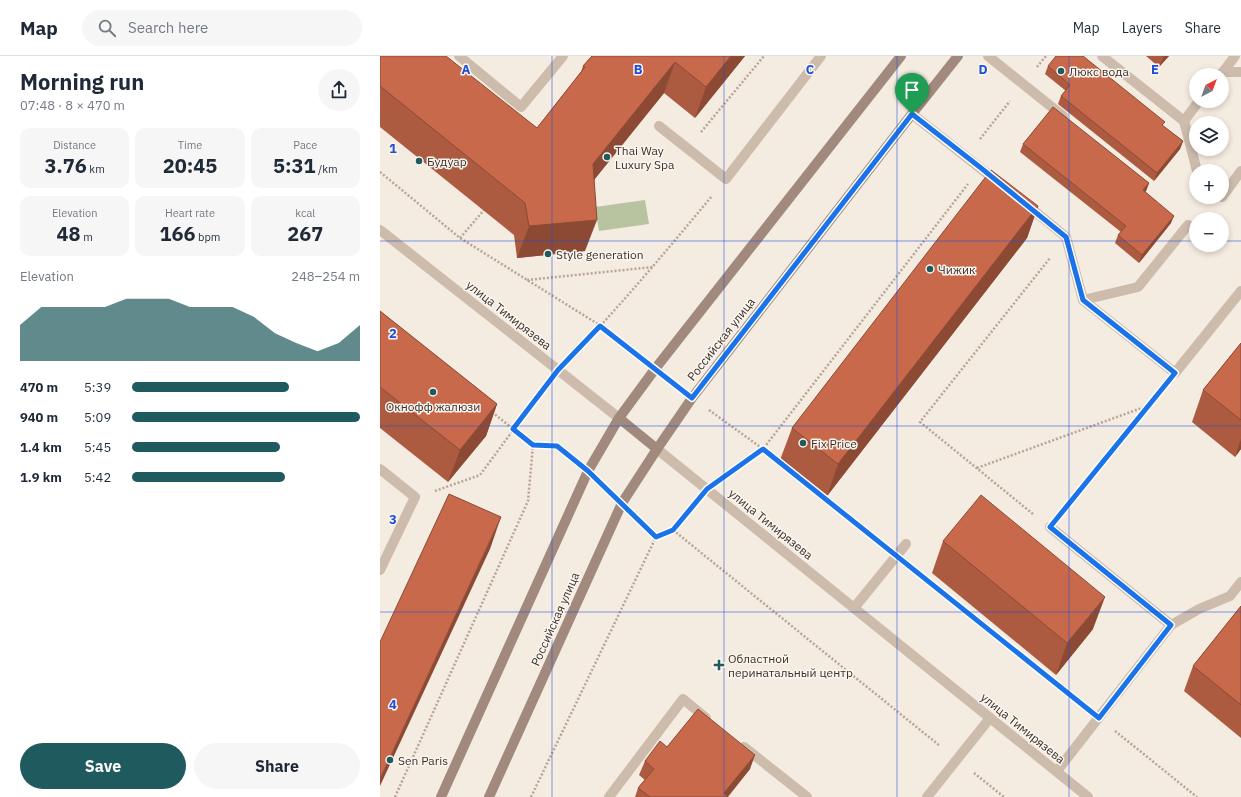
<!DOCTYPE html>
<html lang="en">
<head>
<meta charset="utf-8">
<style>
	body { margin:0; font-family:"IBM Plex Sans",sans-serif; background:#f6f6f7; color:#1f2937; height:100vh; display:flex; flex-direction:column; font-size:15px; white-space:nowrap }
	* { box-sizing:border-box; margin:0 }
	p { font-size:13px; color:#747a83 }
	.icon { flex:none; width:22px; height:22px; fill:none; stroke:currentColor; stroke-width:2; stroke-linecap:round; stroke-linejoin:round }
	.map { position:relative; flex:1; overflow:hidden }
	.panel { display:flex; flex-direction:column; background:#fff; width:380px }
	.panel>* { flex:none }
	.needle { width:26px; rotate:41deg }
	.controls { position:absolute; left:809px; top:12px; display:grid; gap:8px }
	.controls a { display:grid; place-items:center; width:40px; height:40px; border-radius:50%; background:#fff; box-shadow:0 2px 6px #0003; font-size:20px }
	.pin { position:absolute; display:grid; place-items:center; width:34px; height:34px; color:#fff; margin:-41px -17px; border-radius:50% 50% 50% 0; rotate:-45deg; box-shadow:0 0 4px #0007 }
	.pin .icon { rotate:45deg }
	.round { display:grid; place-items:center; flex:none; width:42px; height:42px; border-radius:21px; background:#f6f6f7 }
	.summary { display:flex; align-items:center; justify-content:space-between; height:68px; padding:0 20px }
	h1 { font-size:22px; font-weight:700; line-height:30px }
	.metrics { display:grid; grid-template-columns:repeat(3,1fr); gap:6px; height:68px; padding:4px 20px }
	.metrics div { display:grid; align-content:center; border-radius:10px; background:#f6f6f7; text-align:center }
	.metrics b { font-size:20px; font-weight:700 }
	.metrics small { font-size:11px; font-weight:400 }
	.metrics p { font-size:11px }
	.chart { height:112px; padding:8px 20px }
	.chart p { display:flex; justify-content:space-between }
	.chart svg { width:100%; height:72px; margin-top:4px; fill:#1f5a5e; opacity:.7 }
	.cta { display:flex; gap:8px; margin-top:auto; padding:8px 20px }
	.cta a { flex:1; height:46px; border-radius:24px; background:#1f5a5e; color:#fff; font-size:16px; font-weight:700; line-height:46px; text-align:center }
	.cta a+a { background:#f6f6f7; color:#1f2937 }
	ul { padding:0 20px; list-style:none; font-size:13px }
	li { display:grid; grid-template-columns:64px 48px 1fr; align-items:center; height:30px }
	li i { height:10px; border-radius:5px; background:#1f5a5e }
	header { display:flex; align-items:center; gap:24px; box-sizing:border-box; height:56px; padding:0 20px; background:#fff; border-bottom:1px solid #e0e1e3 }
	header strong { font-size:19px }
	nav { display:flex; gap:22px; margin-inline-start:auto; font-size:14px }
	.search { width:280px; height:36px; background:#f6f6f7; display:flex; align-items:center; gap:10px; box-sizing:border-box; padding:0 14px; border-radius:22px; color:#747a83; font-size:15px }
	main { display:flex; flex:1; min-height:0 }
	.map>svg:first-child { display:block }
</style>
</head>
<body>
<header>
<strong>Map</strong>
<div class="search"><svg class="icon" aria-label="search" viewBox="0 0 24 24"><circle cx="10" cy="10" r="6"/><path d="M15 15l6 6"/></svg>Search here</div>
<nav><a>Map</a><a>Layers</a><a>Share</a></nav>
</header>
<main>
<section class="panel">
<div class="summary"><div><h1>Morning run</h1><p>07:48 · 8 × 470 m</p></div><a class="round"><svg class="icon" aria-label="share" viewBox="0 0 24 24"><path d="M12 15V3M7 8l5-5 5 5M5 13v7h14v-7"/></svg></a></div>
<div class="metrics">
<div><p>Distance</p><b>3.76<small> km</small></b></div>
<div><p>Time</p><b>20:45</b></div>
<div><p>Pace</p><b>5:31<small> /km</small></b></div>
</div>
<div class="metrics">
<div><p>Elevation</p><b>48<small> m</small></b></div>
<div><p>Heart rate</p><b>166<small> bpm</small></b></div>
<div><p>kcal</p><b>267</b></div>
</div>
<div class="chart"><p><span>Elevation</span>248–254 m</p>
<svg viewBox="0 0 160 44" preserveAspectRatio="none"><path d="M0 44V22L10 11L20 11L30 11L40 11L50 6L60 6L70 6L80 11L90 11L100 11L110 17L120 27L130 33L140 38L150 33L160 22V44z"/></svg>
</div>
<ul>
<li><b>470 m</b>5:39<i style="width:69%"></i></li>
<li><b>940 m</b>5:09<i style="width:100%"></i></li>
<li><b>1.4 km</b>5:45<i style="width:65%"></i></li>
<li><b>1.9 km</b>5:42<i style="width:67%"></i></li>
</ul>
<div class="cta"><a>Save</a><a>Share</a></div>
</section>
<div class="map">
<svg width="861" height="741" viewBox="0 0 861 741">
	<rect width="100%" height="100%" fill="#f4ebe1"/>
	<path fill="#b8c4a0" d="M 265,144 L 269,168 L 219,175 L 215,151 Z"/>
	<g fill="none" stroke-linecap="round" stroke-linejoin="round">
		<g stroke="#b9a596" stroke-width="2.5" stroke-dasharray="2 2" stroke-linecap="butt">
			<path d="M 657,11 L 666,0"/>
			<path d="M 321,76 L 384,0"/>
			<path d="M 600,83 L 630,45"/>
			<path d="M 0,116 L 80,182 L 221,270 L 258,300"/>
			<path d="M 80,182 L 104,154"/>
			<path d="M 147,224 L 273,211"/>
			<path d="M 193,299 C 242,248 287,194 332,140"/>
			<path d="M 329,354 L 383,393 L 500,487"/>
			<path d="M 112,356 L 153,389 L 177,390 L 191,401"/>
			<path d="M 597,412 L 767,350"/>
			<path d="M 345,420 L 383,393 L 588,128"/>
			<path d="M 55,435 L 100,419 L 165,331"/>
			<path d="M 683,455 L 782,333"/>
			<path d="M 653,458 L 540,366 L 670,202"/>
			<path d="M 257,463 L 276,481"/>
			<path d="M 293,474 L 560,690"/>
			<path d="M 534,514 L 702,648"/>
			<path d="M 735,675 L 817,741"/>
			<path d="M 594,717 L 624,741"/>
			<path d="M 15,741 L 148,445 L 153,389"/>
			<path d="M 151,741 L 276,481 L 293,474 L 314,449"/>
		</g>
		<g stroke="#cdbbac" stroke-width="10">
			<path d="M 79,0 L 141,51 L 183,0"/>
			<path d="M 608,0 L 683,60"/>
			<path d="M 722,0 L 804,65 L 819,45"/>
			<path d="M 843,16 L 855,0"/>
			<path d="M 840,19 L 843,16 L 861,16"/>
			<path d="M 532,58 L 619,127"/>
			<path d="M 804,65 L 817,115"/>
			<path d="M 279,70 L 346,123 L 441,0"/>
			<path d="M 842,141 L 861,115"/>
			<path d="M 646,148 L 686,181 L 703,244 L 795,317 L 861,235"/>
			<path d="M 703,244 L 758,231 L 808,169"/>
			<path d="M 0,413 L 35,441 L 0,514"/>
			<path d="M 670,471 L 791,569 L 677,715"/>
			<path d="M 474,552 L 526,488"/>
			<path d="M 791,569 L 819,553 L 850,540 L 861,526"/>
			<path d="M 364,691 L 427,741"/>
			<path d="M 229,741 L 303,643 L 326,662"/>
			<path d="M 547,741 L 610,662"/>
		</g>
		<g stroke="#cdbbac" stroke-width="10">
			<path d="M 0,174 L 239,362"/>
			<path d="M 277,393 L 708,741"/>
		</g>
		<g stroke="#a18a7d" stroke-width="10">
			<path d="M 239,362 L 277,393"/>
			<path d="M 61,741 L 208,415 L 239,362 L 275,313 L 521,0"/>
			<path d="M 109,741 L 242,447 L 277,393 L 312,342 L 532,58 L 578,0"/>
		</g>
	</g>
	<g fill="#ac5a40">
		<path d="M 0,0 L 157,72 L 201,16 L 203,10 L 212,0 L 365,0 L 315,62 L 284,37 L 214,124 L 205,195 L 137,202 L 134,179 L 0,71 Z"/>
		<path d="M 766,0 L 789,0 L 779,11 Z"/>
		<path d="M 668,10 L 783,70 L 803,85 L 800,93 L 774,125 L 678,48 L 681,40 L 686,35 L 665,18 Z"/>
		<path d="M 643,88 L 769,127 L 766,135 L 765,136 L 791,167 L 759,207 L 735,187 L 738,179 L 741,176 L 640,96 Z"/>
		<path d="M 658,150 L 647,182 L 447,440 L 400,404 L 412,372 Z"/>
		<path d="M 0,255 L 117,348 L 106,380 L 68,426 L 0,372 Z"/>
		<path d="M 861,287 L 861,393 L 855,401 L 812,366 L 823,334 Z"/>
		<path d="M 563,485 L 713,573 L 676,619 L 552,517 Z"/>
		<path d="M 861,550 L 861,682 L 804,635 L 813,610 Z"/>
		<path d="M 287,691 L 370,713 L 348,741 L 255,741 L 258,732 L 265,724 L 259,719 L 265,705 Z"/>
	</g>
	<g fill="#8c4a34">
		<path d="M 351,0 L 365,0 L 315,62 L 326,31 Z"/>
		<path d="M 784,0 L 789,0 L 779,11 Z"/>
		<path d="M 295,6 L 284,37 L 201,140 L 213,108 Z"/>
		<path d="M 803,85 L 800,93 L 774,125 L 777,117 Z"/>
		<path d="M 769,127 L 766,135 L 760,142 L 763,134 Z"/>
		<path d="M 658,150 L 647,182 L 447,440 L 458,408 Z"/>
		<path d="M 794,160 L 791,167 L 759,207 L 762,199 Z"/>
		<path d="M 217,164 L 205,195 L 137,202 L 149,170 Z"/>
		<path d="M 117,348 L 106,380 L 68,426 L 80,394 Z"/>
		<path d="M 861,383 L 861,393 L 855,401 Z"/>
		<path d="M 121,461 L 110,493 L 0,730 L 0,723 Z"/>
		<path d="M 725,541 L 713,573 L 676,619 L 687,587 Z"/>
		<path d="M 375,699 L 370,713 L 347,741 L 344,737 Z"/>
	</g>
	<g fill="#c8694b" stroke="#8c4a34">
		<path d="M 0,0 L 66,0 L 157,72 L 205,11 L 203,10 L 212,0 L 351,0 L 326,31 L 295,6 L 213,108 L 217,164 L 149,170 L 145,147 L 0,30 Z"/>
		<path d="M 676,0 L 703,0 L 785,66 L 782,69 L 803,85 L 777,117 L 681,40 L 690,29 L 668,10 Z"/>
		<path d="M 673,51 L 769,127 L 763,134 L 794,160 L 762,199 L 738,179 L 746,170 L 643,88 Z"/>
		<path d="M 611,114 L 658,150 L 458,408 L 412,372 Z"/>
		<path d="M 0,255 L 117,348 L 80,394 L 0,331 Z"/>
		<path d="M 861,287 L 861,364 L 823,334 Z"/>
		<path d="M 69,438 L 121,461 L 0,723 L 0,586 Z"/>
		<path d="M 601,439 L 725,541 L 687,587 L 563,485 Z"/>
		<path d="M 861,550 L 861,649 L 813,610 Z"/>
		<path d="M 318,653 L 375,699 L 344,737 L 348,741 L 270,741 L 258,732 L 274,713 L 265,705 L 280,685 L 287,691 Z"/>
	</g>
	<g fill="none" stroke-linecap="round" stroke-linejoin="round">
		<defs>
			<path id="route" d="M 532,58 L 601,112 L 686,181 L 703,244 L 795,317 L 670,471 L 791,569 L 719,662 L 383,393 L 327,433 L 293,474 L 276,481 L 208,415 L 177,390 L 153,389 L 133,373 L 178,314 L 220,270 L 312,342 Z"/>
		</defs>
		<use href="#route" stroke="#fff" stroke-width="8"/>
		<use href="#route" stroke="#1a73e8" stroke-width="5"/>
	</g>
	<path fill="none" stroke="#1d4ed8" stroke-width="1" stroke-opacity="0.55" d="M 172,0 L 172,741M 344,0 L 344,741M 517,0 L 517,741M 689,0 L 689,741M 0,185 L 816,185M 842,185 L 861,185M 0,370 L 861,370M 0,556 L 861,556"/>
	<g fill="#1f5a5e" stroke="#fbf5ee" stroke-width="1.5">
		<circle cx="681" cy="15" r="4"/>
		<circle cx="227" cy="101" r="4"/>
		<circle cx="39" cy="105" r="4"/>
		<circle cx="168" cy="198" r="4"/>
		<circle cx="550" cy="213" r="4"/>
		<circle cx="53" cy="336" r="4"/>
		<circle cx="423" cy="387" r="4"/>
		<path d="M337 603h4v4h4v4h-4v4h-4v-4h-4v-4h4z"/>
		<circle cx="10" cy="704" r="4"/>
	</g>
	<g text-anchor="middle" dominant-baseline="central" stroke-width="3" stroke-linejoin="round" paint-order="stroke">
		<g font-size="12" fill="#3b302b" stroke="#fbf5ee" text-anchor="start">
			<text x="689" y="15">Люкс вода</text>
			<text x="235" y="94">Thai Way<tspan x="235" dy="14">Luxury Spa</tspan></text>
			<text x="47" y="105">Будуар</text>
			<text x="176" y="198">Style generation</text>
			<text x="558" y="213">Чижик</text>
			<text x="53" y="350" text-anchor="middle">Окнофф жалюзи</text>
			<text x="431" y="387">Fix Price</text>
			<text x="348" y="602">Областной<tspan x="348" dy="14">перинатальный центр</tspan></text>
			<text x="18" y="704">Sen Paris</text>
		</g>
		<g font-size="12" fill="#3b302b" stroke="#fbf5ee">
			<text transform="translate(129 259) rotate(38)">улица Тимирязева</text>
			<text transform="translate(341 283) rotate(-52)">Российская улица</text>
			<text transform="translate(391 468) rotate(39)">улица Тимирязева</text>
			<text transform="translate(175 563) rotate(-66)">Российская улица</text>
			<text transform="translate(643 672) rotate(39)">улица Тимирязева</text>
		</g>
	</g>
	<g font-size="13" text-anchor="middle" font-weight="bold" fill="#1d4ed8" stroke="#fbf5ee" stroke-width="3" stroke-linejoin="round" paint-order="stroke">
		<text x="86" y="18">A</text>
		<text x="258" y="18">B</text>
		<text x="430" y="18">C</text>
		<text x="603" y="18">D</text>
		<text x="775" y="18">E</text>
		<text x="13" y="97">1</text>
		<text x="13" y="282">2</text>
		<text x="13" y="468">3</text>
		<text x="13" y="653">4</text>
	</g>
</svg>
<div class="controls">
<a><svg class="needle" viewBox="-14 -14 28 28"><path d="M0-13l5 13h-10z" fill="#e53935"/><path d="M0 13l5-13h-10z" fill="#747a83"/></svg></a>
<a><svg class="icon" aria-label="layers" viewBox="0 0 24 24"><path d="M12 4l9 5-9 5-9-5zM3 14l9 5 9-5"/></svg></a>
<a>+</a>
<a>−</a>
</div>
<div class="pin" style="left:532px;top:58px;background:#1e9e55"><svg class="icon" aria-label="arrive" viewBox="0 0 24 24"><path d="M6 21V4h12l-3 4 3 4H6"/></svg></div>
</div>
</main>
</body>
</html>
